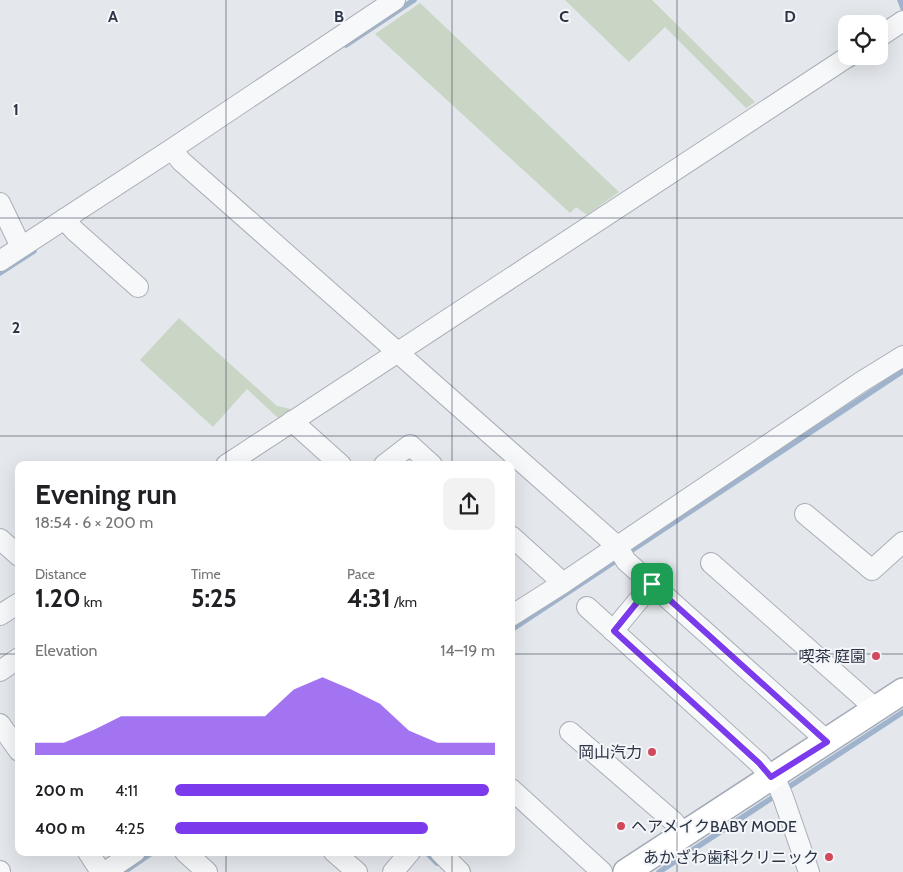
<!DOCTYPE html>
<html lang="en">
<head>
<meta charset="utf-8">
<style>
	body { margin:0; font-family:Cabin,"Noto Sans JP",sans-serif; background:#f2f2f2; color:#202124; height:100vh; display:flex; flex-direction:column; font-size:19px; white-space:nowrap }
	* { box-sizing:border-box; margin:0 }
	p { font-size:16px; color:#757577 }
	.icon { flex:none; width:28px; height:28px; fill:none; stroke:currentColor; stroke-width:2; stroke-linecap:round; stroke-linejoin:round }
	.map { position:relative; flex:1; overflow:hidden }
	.sheet { position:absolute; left:15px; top:461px; width:500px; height:395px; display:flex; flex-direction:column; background:#fff; border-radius:10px; box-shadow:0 5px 20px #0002 }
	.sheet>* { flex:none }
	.controls { position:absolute; left:838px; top:15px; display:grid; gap:10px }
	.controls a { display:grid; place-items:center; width:50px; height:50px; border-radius:10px; background:#fff; box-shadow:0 5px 20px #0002; font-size:25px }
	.pin { position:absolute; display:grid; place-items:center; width:42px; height:42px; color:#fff; margin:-21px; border-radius:10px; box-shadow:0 2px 8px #0006 }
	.round { display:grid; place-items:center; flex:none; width:52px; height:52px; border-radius:10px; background:#f2f2f2 }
	.summary { display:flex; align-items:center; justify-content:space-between; height:85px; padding:0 20px }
	h1 { font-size:28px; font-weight:700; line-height:38px }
	.stats { display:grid; grid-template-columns:repeat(3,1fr); gap:8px; height:85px; padding:5px 20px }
	.stats div { display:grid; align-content:center }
	.stats b { font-size:25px; font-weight:700 }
	.stats small { font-size:14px; font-weight:400 }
	.stats p { font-size:14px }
	.chart { height:140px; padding:10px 20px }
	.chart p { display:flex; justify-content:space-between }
	.chart svg { width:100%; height:90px; margin-top:5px; fill:#7c3aed; opacity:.7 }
	ul { padding:0 20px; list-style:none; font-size:16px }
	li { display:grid; grid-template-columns:80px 60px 1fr; align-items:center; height:38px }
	li i { height:12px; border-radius:6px; background:#7c3aed }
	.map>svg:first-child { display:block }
</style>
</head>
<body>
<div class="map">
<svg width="903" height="872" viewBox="0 0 903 872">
	<rect width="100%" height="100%" fill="#e4e7ec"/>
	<g fill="#c9d6c5">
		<path d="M 565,0 L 652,0 L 755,102 L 746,108 L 665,27 L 629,62 Z"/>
		<path d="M 420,3 L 619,192 L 587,215 L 576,207 L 570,213 L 375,34 Z"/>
		<path d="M 179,318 L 277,406 L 291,409 L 278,418 L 247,389 L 213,427 L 140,360 Z"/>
	</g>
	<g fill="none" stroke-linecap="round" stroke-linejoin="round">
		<g stroke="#9fb4cc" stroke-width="5.5">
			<path d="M 900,0 L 903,8"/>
			<path d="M 346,45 L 414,0"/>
			<path d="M 851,65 L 865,56"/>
			<path d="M 0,273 L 34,251"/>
			<path d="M 511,630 L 903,371"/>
			<path d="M 426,852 L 437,863"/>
			<path d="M 124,872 L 153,852"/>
			<path d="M 659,872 L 903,712"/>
		</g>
		<defs>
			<g id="minor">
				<path d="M 879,37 L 903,21"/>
				<path d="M 172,149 L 181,161 L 617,546 L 626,561 L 827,741"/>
				<path d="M 0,203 L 21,247"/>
				<path d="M 64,219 L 75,231 L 138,287"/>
				<path d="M 0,261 L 172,149 L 395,0"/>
				<path d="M 292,421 L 341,465"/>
				<path d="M 226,465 L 849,56"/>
				<path d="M 384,465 L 410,445 L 432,465"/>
				<path d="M 805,514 L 872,570 L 903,542"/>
				<path d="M 511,536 L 563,583"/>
				<path d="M 0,539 L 19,556"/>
				<path d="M 711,563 L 876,709"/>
				<path d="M 587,607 L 759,763 L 771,777"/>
				<path d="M 0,615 L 19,603"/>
				<path d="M 511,616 L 563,583 L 861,382 L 903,356"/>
				<path d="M 613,631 L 652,584"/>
				<path d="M 0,671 L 19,658"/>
				<path d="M 0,724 L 19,751"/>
				<path d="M 570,732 L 673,821 L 684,834"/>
				<path d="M 774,776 L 783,797 L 809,872"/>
				<path d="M 511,789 L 602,872"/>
				<path d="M 88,852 L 101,872"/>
				<path d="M 185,852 L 207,872"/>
				<path d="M 334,852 L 357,872"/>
				<path d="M 440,852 L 460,872"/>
				<path d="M 0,871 L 0,872"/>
				<path d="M 105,872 L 135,852"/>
				<path d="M 393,872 L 410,852"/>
			</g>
			<path id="major" d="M 626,872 L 903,691"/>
		</defs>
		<use href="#minor" stroke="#a9aeb7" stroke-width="22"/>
		<use href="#major" stroke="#a3abb8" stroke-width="28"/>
		<use href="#minor" stroke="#f7f8fa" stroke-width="20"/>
		<use href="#major" stroke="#fff" stroke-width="25"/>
	</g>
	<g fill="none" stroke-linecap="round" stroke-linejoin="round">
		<defs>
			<path id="route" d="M 652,584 L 827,742 L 771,777 L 759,763 L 614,631 Z"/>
		</defs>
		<use href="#route" stroke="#fff" stroke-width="10"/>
		<use href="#route" stroke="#7c3aed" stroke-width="6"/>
	</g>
	<path fill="none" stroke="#2b3445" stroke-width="1" stroke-opacity="0.55" d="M 226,0 L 226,465M 452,0 L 452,465M 677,0 L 677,872M 0,218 L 903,218M 0,436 L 903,436M 0,654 L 19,654M 511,654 L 903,654M 226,852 L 226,872M 452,852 L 452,872"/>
	<g fill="#d1495b" stroke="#f4f6f9" stroke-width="2">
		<circle cx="876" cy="656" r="5"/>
		<circle cx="652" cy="752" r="5"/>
		<circle cx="621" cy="826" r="5"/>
		<circle cx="829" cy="857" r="5"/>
	</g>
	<g text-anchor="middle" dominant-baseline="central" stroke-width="4" stroke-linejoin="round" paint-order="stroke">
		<g font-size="16" fill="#2b3445" stroke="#f4f6f9" text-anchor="end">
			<text x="866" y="656">喫茶 庭園</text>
			<text x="642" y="752">岡山汽力</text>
			<text x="631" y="826" text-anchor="start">ヘアメイクBABY MODE</text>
			<text x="819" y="857">あかざわ歯科クリニック</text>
		</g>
	</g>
	<g font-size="16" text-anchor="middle" font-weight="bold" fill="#2b3445" stroke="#f4f6f9" stroke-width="4" stroke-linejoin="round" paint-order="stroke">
		<text x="113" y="22">A</text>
		<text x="339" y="22">B</text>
		<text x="564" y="22">C</text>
		<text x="790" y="22">D</text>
		<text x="16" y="115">1</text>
		<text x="16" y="333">2</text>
	</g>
</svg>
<div class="controls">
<a><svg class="icon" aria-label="locate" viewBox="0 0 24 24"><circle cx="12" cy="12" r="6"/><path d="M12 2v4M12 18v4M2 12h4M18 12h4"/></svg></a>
</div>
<div class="pin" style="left:652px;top:584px;background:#1e9e55"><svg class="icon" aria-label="arrive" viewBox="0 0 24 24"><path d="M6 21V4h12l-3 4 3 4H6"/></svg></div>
<section class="sheet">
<div class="summary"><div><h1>Evening run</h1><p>18:54 · 6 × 200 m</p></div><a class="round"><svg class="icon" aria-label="share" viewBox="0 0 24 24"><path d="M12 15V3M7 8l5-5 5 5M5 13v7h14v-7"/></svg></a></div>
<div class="stats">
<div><p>Distance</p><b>1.20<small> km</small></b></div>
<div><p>Time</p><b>5:25</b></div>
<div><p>Pace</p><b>4:31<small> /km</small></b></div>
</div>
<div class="chart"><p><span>Elevation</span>14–19 m</p>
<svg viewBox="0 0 160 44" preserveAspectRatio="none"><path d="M0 44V38L10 38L20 32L30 25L40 25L50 25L60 25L70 25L80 25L90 12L100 6L110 12L120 19L130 32L140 38L150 38L160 38V44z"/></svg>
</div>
<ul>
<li><b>200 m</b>4:11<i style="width:98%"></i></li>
<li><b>400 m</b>4:25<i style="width:79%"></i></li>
</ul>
</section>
</div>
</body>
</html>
